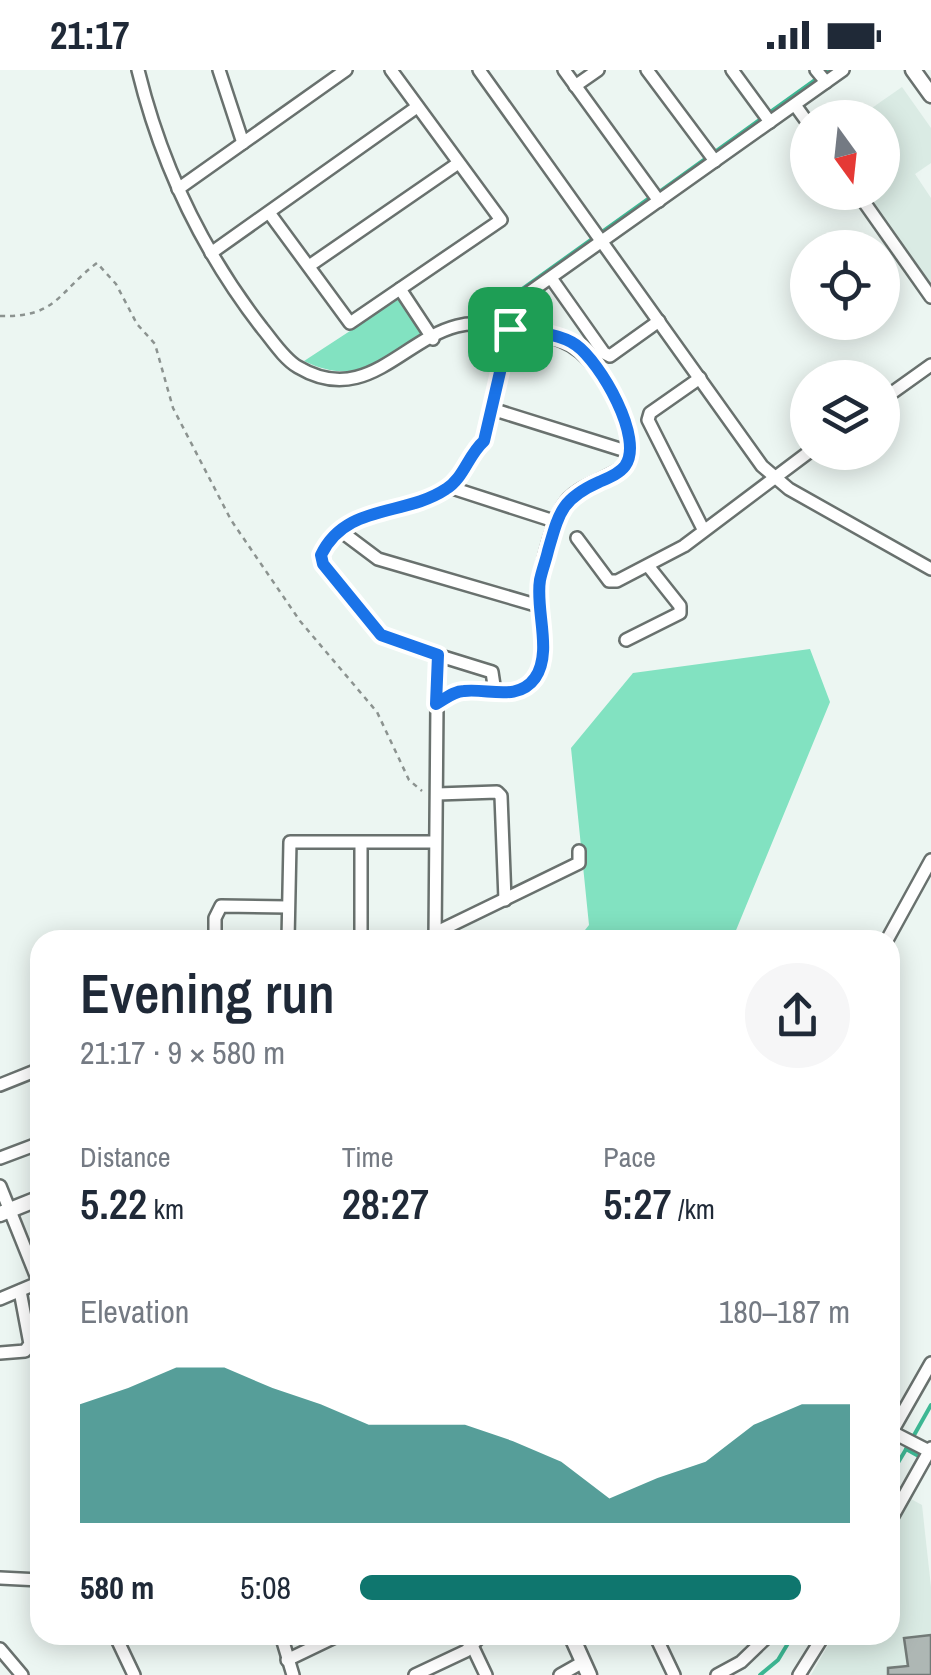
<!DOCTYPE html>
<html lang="en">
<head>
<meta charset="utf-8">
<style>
	body { margin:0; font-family:"Archivo Narrow",sans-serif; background:#f6f6f7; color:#1f2937; height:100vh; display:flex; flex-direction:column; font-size:38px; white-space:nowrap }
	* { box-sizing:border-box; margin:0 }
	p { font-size:32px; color:#747a83 }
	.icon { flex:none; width:55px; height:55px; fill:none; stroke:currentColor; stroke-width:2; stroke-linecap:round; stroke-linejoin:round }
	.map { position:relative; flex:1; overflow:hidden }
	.side { position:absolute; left:30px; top:860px; width:870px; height:715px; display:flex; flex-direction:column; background:#fff; border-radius:30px; box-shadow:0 5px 25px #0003 }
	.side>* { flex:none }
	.needle { width:65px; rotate:165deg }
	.buttons { position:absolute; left:790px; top:30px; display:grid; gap:20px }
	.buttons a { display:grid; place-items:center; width:110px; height:110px; border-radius:50%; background:#fff; box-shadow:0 5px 25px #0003; font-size:50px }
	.pin { position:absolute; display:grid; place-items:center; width:85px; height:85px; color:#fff; margin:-42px; border-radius:20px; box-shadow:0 5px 15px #0006 }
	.round { display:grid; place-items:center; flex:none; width:105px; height:105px; border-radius:52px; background:#f6f6f7 }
	.head { display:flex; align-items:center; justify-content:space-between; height:170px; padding:0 50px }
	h1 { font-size:55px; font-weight:600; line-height:75px }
	.stats { display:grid; grid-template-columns:repeat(3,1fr); gap:15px; height:170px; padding:10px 50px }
	.stats div { display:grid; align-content:center }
	.stats b { font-size:42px; font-weight:600 }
	.stats small { font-size:28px; font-weight:400 }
	.stats p { font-size:28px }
	.chart { height:280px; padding:20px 50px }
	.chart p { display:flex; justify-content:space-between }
	.chart svg { width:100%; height:180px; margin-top:10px; fill:#0f766e; opacity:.7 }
	ul { padding:0 50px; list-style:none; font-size:32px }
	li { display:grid; grid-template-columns:160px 120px 1fr; align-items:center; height:75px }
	li i { height:25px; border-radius:12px; background:#0f766e }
	.status { display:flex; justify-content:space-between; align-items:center; height:70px; padding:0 50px; background:#fff; direction:ltr }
	.status svg { height:28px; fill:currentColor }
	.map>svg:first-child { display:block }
</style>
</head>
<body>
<div class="status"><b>21:17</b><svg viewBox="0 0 49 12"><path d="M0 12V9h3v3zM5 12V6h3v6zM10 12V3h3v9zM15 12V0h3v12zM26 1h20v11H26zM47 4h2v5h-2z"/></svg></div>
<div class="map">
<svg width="931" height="1605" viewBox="0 0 931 1605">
	<rect width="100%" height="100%" fill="#ecf6f2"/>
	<g fill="#daebe4">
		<path d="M 902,17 L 931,58 L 931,93 L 915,104 L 931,128 L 931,229 L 857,123 L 882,122 L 882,48 L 859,47 Z"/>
		<path d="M 911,1429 L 922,1435 L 931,1517 L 931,1605 L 811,1605 L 834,1565 L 890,1565 L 890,1466 Z"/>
	</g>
	<g fill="#82e2c1">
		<path d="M 399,229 L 422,263 C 379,291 356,316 304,291 Z"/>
		<path d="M 810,579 L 830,632 L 732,870 L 577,870 L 589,855 L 571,678 L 633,603 Z"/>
	</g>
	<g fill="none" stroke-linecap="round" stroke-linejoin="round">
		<g stroke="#3db894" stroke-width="4">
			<path d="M 659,122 L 829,0"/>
			<path d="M 504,232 L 651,127"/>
			<path d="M 913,1367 L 931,1335"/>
			<path d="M 906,1379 L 931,1393"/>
			<path d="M 890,1406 L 908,1376"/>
			<path d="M 760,1605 L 778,1590 L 793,1565"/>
		</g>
	</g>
	<path fill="#aeb7b4" stroke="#727a77" stroke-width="2.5" d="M 931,1565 L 931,1605 L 888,1605 L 888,1598 L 908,1596 L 904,1568 Z"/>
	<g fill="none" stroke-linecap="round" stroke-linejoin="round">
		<defs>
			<g id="minor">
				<path d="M 138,0 C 161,94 203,182 262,258 C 272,270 284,289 298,297 C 365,337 402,270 457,256 C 480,250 502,258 525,261 C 563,267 583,277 604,310 C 621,335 634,365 626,395 C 608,410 575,415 563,436 C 552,456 544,487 540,509 C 535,541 558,598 525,618 C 508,629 482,619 464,621 C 454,621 445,629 437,634 L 435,870"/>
				<path d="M 219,0 L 243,73"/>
				<path d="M 479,0 L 762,396 L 789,419 L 931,499"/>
				<path d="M 564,0 L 659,131"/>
				<path d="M 647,0 L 715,91"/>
				<path d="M 732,0 L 770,52"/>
				<path d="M 816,0 L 826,12"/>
				<path d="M 575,16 L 598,0"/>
				<path d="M 795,35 L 808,53"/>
				<path d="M 178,119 L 346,0"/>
				<path d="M 857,122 L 931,227"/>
				<path d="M 270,144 L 350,253 L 501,150 L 391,0"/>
				<path d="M 211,183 L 417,37"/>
				<path d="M 309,196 L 457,94"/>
				<path d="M 551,208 L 604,283 L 610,286 L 659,251"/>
				<path d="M 400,219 L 433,269"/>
				<path d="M 492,255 L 499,244 L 843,0"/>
				<path d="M 700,308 L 650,343 L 648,350 L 703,459"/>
				<path d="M 882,330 L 931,295"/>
				<path d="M 492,339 L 629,382"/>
				<path d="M 449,417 L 557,452"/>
				<path d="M 342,462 L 378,489 L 539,536"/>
				<path d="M 577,468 L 609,511 L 617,511 L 684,476 L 809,382"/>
				<path d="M 626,570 L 680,543 L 680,536 L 649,497"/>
				<path d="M 437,585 L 492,602 L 495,622"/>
				<path d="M 437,634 L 437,585 L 381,565 L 323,494 L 321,485 C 345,434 405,446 446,419 C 464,407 468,385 484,371 L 510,259"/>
				<path d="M 437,724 L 497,722 L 501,726 L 505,830"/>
				<path d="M 435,863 L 579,793 L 579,781"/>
				<path d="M 215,870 L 215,848 L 221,836 L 288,837"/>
				<path d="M 288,870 L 290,772 L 434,772"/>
				<path d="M 361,870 L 361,773"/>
				<path d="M 887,870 L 931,790"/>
				<path d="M 0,1015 L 40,999"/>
				<path d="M 0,1088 L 40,1073"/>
				<path d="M 0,1116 L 39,1213"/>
				<path d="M 0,1229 L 40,1212"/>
				<path d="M 0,1283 L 25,1281 L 30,1274 L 20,1221"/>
				<path d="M 890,1361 L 931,1382"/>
				<path d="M 890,1365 L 931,1293"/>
				<path d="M 890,1451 L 931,1378"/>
				<path d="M 0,1508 L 40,1510"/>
				<path d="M 115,1565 L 134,1605"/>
				<path d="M 281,1565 L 293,1605"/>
				<path d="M 467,1565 L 486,1605"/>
				<path d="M 655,1565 L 674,1605"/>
				<path d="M 0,1579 L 22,1605"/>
				<path d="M 287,1590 L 339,1565"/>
				<path d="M 415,1605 L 466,1581 L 482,1565"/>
				<path d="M 560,1605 L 583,1592"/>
				<path d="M 717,1605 L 741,1592 L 769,1565"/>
				<path d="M 799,1605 L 824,1565"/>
			</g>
			<g id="tertiary">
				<path d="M 913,0 L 931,25"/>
				<path d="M 0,1144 L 40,1128"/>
				<path d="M 571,1565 L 589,1605"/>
			</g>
		</defs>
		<use href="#minor" stroke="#69716e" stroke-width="16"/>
		<use href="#tertiary" stroke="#69716e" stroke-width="19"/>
		<path stroke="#8c9390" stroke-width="2.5" stroke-dasharray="5 5" stroke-linecap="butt" d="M 0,246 C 57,248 59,221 97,193 L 116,214 L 137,254 L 155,274 L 173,338 L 231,450 L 300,551 L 377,642 L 409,710 L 422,721"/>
		<use href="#minor" stroke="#fff" stroke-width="11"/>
		<use href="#tertiary" stroke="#fff" stroke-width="14"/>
	</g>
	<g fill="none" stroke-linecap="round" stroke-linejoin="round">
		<defs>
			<path id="route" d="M 510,259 C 531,262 559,263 576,275 C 600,292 645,369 625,396 C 619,404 608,408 599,412 C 561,429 559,443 548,481 C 546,490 542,500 540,510 C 535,540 553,582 535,608 C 518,632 488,618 464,621 C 454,621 445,629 436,634 L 438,585 L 381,565 L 323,494 L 321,485 C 346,433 404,447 446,419 C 464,408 468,385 484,371 Z"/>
		</defs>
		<use href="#route" stroke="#fff" stroke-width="20"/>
		<use href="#route" stroke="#1a73e8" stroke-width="12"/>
	</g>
</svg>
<div class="buttons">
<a><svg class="needle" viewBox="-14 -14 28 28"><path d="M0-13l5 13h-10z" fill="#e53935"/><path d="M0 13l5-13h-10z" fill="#747a83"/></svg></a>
<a><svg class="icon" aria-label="locate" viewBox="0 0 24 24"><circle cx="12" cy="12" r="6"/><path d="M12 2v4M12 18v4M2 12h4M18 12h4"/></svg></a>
<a><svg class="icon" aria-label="layers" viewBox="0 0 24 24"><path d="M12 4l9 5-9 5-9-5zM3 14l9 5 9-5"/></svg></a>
</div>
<div class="pin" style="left:510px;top:259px;background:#1e9e55"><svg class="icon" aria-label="arrive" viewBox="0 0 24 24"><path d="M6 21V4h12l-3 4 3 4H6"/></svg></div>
<section class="side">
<div class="head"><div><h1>Evening run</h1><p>21:17 · 9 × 580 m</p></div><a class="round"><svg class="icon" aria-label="share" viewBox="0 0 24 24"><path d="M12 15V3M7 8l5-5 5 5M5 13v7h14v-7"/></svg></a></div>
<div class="stats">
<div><p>Distance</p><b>5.22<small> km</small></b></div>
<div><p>Time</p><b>28:27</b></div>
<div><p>Pace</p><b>5:27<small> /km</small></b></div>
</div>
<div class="chart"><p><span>Elevation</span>180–187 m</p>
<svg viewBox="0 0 160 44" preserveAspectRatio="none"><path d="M0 44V15L10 11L20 6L30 6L40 11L50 15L60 20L70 20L80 20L90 24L100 29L110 38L120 33L130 29L140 20L150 15L160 15V44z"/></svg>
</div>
<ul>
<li><b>580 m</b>5:08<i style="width:90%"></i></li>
</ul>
</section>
</div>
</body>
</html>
